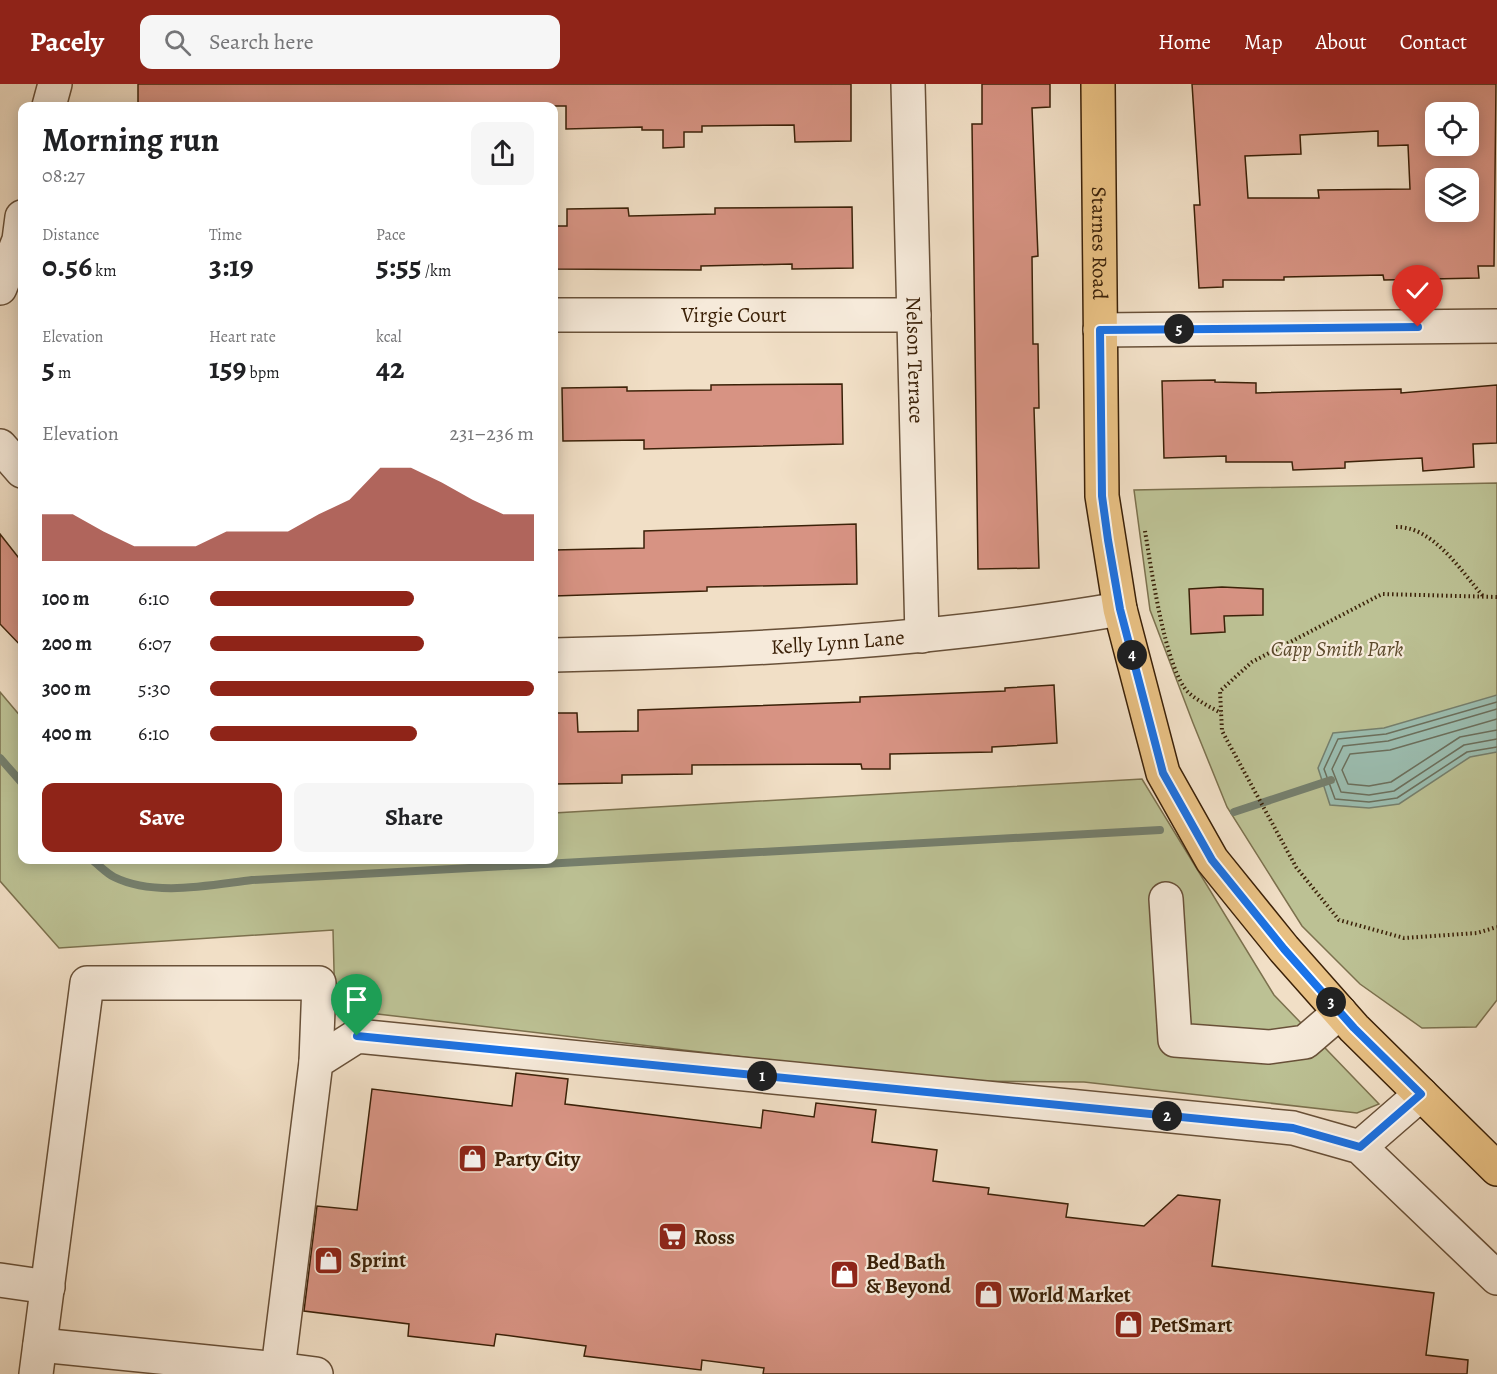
<!DOCTYPE html>
<html lang="en">
<head>
<meta charset="utf-8">
<style>
	body { margin:0; font-family:Alegreya,serif; background:#f6f6f6; color:#202124; height:100vh; display:flex; flex-direction:column; font-size:22px; white-space:nowrap }
	* { box-sizing:border-box; margin:0 }
	p { font-size:20px; color:#757577 }
	.icon { flex:none; width:33px; height:33px; fill:none; stroke:currentColor; stroke-width:2; stroke-linecap:round; stroke-linejoin:round }
	.map { position:relative; flex:1; overflow:hidden }
	.side { position:absolute; left:18px; top:18px; width:540px; height:762px; display:flex; flex-direction:column; background:#fff; border-radius:12px; box-shadow:0 3px 15px #0003 }
	.side>* { flex:none }
	.buttons { position:absolute; left:1425px; top:18px; display:grid; gap:12px }
	.buttons a { display:grid; place-items:center; width:54px; height:54px; border-radius:12px; background:#fff; box-shadow:0 3px 15px #0003; font-size:30px }
	.pin { position:absolute; display:grid; place-items:center; width:51px; height:51px; color:#fff; margin:-62px -26px; border-radius:50% 50% 50% 0; rotate:-45deg; box-shadow:0 0 6px #0007 }
	.pin .icon { rotate:45deg }
	.km { position:absolute; width:30px; height:30px; margin:-15px; border-radius:50%; background:#222; color:#fff; font-size:16px; line-height:30px; text-align:center }
	.round { display:grid; place-items:center; flex:none; width:63px; height:63px; border-radius:12px; background:#f6f6f6 }
	.overview { display:flex; align-items:center; justify-content:space-between; height:102px; padding:0 24px }
	h1 { font-size:33px; font-weight:700; line-height:45px }
	.metrics { display:grid; grid-template-columns:repeat(3,1fr); gap:9px; height:102px; padding:6px 24px }
	.metrics div { display:grid; align-content:center }
	.metrics b { font-size:30px; font-weight:700 }
	.metrics small { font-size:16px; font-weight:400 }
	.metrics p { font-size:16px }
	.chart { height:168px; padding:12px 24px }
	.chart p { display:flex; justify-content:space-between }
	.chart svg { width:100%; height:108px; margin-top:6px; fill:#8f2418; opacity:.7 }
	.primary-button { display:flex; gap:12px; margin-top:auto; padding:12px 24px }
	.primary-button a { flex:1; height:69px; border-radius:12px; background:#8f2418; color:#fff; font-size:24px; font-weight:700; line-height:69px; text-align:center }
	.primary-button a+a { background:#f6f6f6; color:#202124 }
	ul { padding:0 24px; list-style:none; font-size:20px }
	li { display:grid; grid-template-columns:96px 72px 1fr; align-items:center; height:45px }
	li i { height:15px; border-radius:8px; background:#8f2418 }
	header { display:flex; align-items:center; gap:36px; box-sizing:border-box; height:84px; padding:0 30px; background:#8f2418; color:#fff }
	header strong { font-size:28px }
	nav { display:flex; gap:33px; margin-inline-start:auto; font-size:21px }
	.search { width:420px; height:54px; background:#f6f6f6; display:flex; align-items:center; gap:15px; box-sizing:border-box; padding:0 21px; border-radius:12px; color:#757577; font-size:22px }
	.map>svg:first-child { display:block }
</style>
</head>
<body>
<header>
<strong>Pacely</strong>
<div class="search"><svg class="icon" aria-label="search" viewBox="0 0 24 24"><circle cx="10" cy="10" r="6"/><path d="M15 15l6 6"/></svg>Search here</div>
<nav><a>Home</a><a>Map</a><a>About</a><a>Contact</a></nav>
</header>
<div class="map">
<svg width="1497" height="1290" viewBox="0 0 1497 1290">
	<rect width="100%" height="100%" fill="#f1dfc6"/>
	<filter id="stains"><feTurbulence type="fractalNoise" baseFrequency=".00333" numOctaves="4"/><feColorMatrix values="0 0 0 0 .2 0 0 0 0 .09 0 0 0 0 .02 0 0 0 .5 -.17"/></filter>
	<radialGradient id="worn" r=".72"><stop offset=".6" stop-color="#630" stop-opacity="0"/><stop offset="1" stop-color="#630" stop-opacity=".3"/></radialGradient>
	<g fill="#bcc194" stroke="#7c714e" stroke-width="1.5">
		<path d="M 1497,399 L 1497,916 L 1476,943 L 1422,944 L 1360,900 L 1302,842 L 1227,723 L 1193,639 L 1150,526 L 1134,406 Z"/>
		<path d="M 0,608 L 22,634 L 22,776 L 554,776 L 554,729 L 1142,695 L 1274,911 L 1379,1020 L 1357,1029 L 1084,998 L 948,997 L 335,925 L 333,846 L 59,864 L 0,797 Z"/>
	</g>
	<path fill="#9bbdb0" stroke="#757f6d" stroke-width="1.5" d="M 1497,611 L 1497,668 L 1470,673 L 1399,720 L 1369,724 L 1330,721 L 1318,684 L 1333,649 L 1384,644 Z"/>
	<g fill="none" stroke-linecap="round" stroke-linejoin="round">
		<g stroke="#6b6f5c" stroke-width="1.5">
			<path d="M 1497,618 L 1386,650 L 1338,655 L 1324,685 L 1335,715 L 1369,718 L 1397,714 L 1467,668 L 1497,663"/>
			<path d="M 1497,625 L 1388,657 L 1343,662 L 1332,685 L 1341,708 L 1369,711 L 1394,707 L 1464,661 L 1497,655"/>
			<path d="M 1497,635 L 1390,666 L 1350,670 L 1342,686 L 1348,700 L 1369,702 L 1391,698 L 1460,653 L 1497,646"/>
		</g>
		<g stroke="#757f6d" stroke-width="8">
			<path d="M 0,674 L 22,699"/>
			<path d="M 1234,728 L 1331,696"/>
			<path d="M 92,776 C 99,781 106,789 114,793 C 154,813 210,801 252,796 L 1160,746"/>
		</g>
	</g>
	<g fill="#d79383" stroke="#3b2108" stroke-width="1.5" fill-rule="evenodd">
		<path d="M 138,0 L 851,0 L 851,57 L 795,58 L 794,41 L 702,42 L 702,48 L 684,48 L 684,63 L 663,64 L 663,46 L 642,46 L 642,43 L 566,45 L 566,22 L 138,22 Z"/>
		<path d="M 982,0 L 1050,0 L 1050,23 L 1032,24 L 1038,172 L 1032,173 L 1033,260 L 1038,260 L 1039,324 L 1034,324 L 1039,484 L 978,485 L 972,40 L 982,40 Z"/>
		<path d="M 1192,0 L 1496,0 L 1494,182 L 1478,182 L 1479,194 L 1384,196 L 1383,191 L 1284,193 L 1284,196 L 1223,196 L 1223,203 L 1199,204 L 1194,121 L 1200,121 ZM 1436,28 L 1468,28 L 1468,62 L 1436,62 ZM 1378,47 L 1378,62 L 1408,61 L 1410,105 L 1318,106 L 1319,114 L 1248,114 L 1245,72 L 1301,70 L 1300,51 ZM 1436,94 L 1468,94 L 1468,128 L 1436,128 Z"/>
		<path d="M 852,123 L 853,184 L 792,185 L 792,180 L 701,182 L 701,186 L 554,185 L 554,142 L 567,142 L 567,125 L 628,124 L 629,132 L 715,130 L 715,124 Z"/>
		<path d="M 1215,296 L 1215,298 L 1256,299 L 1256,309 L 1401,305 L 1401,309 L 1497,301 L 1497,359 L 1473,360 L 1474,383 L 1423,387 L 1422,374 L 1345,378 L 1345,384 L 1293,386 L 1292,378 L 1226,378 L 1226,372 L 1164,374 L 1162,297 Z"/>
		<path d="M 842,300 L 843,360 L 644,365 L 644,356 L 563,357 L 562,304 L 627,303 L 627,307 L 711,306 L 711,301 Z"/>
		<path d="M 856,440 L 857,500 L 707,503 L 707,507 L 554,512 L 554,466 L 644,464 L 644,447 Z"/>
		<path d="M 0,450 L 22,478 L 22,563 L 0,540 Z"/>
		<path d="M 1222,503 L 1263,505 L 1263,531 L 1224,532 L 1225,548 L 1191,550 L 1189,505 Z"/>
		<path d="M 1054,601 L 1057,659 L 992,663 L 992,668 L 890,670 L 890,685 L 862,685 L 861,680 L 692,681 L 692,690 L 622,691 L 622,699 L 554,700 L 554,629 L 577,629 L 578,648 L 638,647 L 638,626 L 860,618 L 860,613 L 1005,607 L 1005,604 Z"/>
		<path d="M 516,989 L 568,995 L 565,1020 L 761,1044 L 763,1026 L 814,1033 L 816,1019 L 876,1026 L 872,1058 L 937,1066 L 933,1097 L 989,1104 L 988,1110 L 1068,1120 L 1066,1133 L 1144,1142 L 1178,1111 L 1220,1116 L 1212,1182 L 1434,1209 L 1426,1271 L 1468,1276 L 1467,1290 L 763,1290 L 764,1284 L 702,1276 L 701,1286 L 584,1272 L 586,1262 L 496,1250 L 494,1262 L 408,1252 L 409,1240 L 304,1227 L 317,1122 L 357,1126 L 372,1005 L 512,1022 Z"/>
	</g>
	<g fill="none" stroke-linecap="round" stroke-linejoin="round">
		<defs>
			<g id="minor">
				<path id="s1" d="M 908,0 L 922,552"/>
				<path d="M 49,22 L 55,0"/>
				<path d="M 0,204 L 19,156 L 22,133"/>
				<path id="s2" d="M 554,231 L 914,231"/>
				<path d="M 1100,246 L 1497,242"/>
				<path d="M 0,362 L 22,387"/>
				<path id="s3" d="M 554,571 C 743,567 933,557 1120,525"/>
				<path d="M 1166,815 L 1175,956 L 1269,963 L 1305,958 L 1340,928"/>
				<path d="M 1360,1063 L 1421,1010"/>
				<path d="M 0,1196 L 48,1203"/>
				<path d="M 40,1261 L 278,1285"/>
				<path d="M 36,1290 L 87,899 L 319,899 L 316,978"/>
				<path d="M 316,1290 L 278,1285 L 316,978 L 357,952 L 1293,1044 L 1360,1063 L 1497,1194"/>
			</g>
			<g id="major">
				<path id="s4" d="M 1098,0 L 1102,412 L 1120,525 L 1163,689 L 1212,776 L 1284,865 L 1354,944 L 1497,1085"/>
			</g>
		</defs>
		<use href="#minor" stroke="#685038" stroke-width="36"/>
		<use href="#major" stroke="#3b2108" stroke-width="36"/>
		<g stroke="#3b2108" stroke-width="4" stroke-dasharray="1.5 3" stroke-linecap="butt">
			<path d="M 1396,443 C 1433,442 1461,487 1483,512"/>
			<path d="M 1145,447 C 1151,482 1165,587 1189,609 C 1198,617 1210,623 1221,629"/>
			<path d="M 1497,513 L 1382,510 L 1252,578 L 1220,607 L 1222,647 L 1296,783 L 1339,836 L 1404,854 L 1477,849 L 1497,843"/>
		</g>
		<use href="#minor" stroke="#f6eada" stroke-width="33"/>
		<use href="#major" stroke="#e8c083" stroke-width="33"/>
	</g>
	<g fill="none" stroke-linecap="round" stroke-linejoin="round">
		<defs>
			<path id="route" d="M 357,952 L 1293,1044 L 1360,1063 L 1421,1010 L 1354,944 L 1284,865 L 1212,776 L 1163,689 L 1120,525 L 1108,456 L 1102,412 L 1100,246 L 1418,243"/>
		</defs>
		<use href="#route" stroke="#fff" stroke-width="12"/>
		<use href="#route" stroke="#1a73e8" stroke-width="8"/>
	</g>
	<defs>
		<symbol id="shop-square" viewBox="-11 -11 22 22"><rect x="-9" y="-9" width="18" height="18" rx="4" fill="#8f2418" stroke="#f6eada"/><path d="M-5-2.5h2.3a2.7 3.5 0 0 1 5.4 0H5L5.5 6h-11ZM-1.5-2.5h3a1.5 2.3 0 0 0-3 0Z" fill="#fff"/></symbol>
		<symbol id="supermarket-square" viewBox="-11 -11 22 22"><rect x="-9" y="-9" width="18" height="18" rx="4" fill="#8f2418" stroke="#f6eada"/><path d="M-6-5.5h2.5l.6 2H6L4.5 2H-2.5L-4.4-4H-6ZM-1.5 3.2a1.3 1.3 0 1 0 .1 0ZM3 3.2a1.3 1.3 0 1 0 .1 0Z" fill="#fff"/></symbol>
	</defs>
	<g fill-rule="evenodd">
		<use href="#shop-square" x="456" y="1058" width="33" height="33"/>
		<use href="#supermarket-square" x="656" y="1136" width="33" height="33"/>
		<use href="#shop-square" x="312" y="1160" width="33" height="33"/>
		<use href="#shop-square" x="828" y="1174" width="33" height="33"/>
		<use href="#shop-square" x="972" y="1194" width="33" height="33"/>
		<use href="#shop-square" x="1112" y="1224" width="33" height="33"/>
	</g>
	<g text-anchor="middle" dominant-baseline="central" stroke-width="4.5" stroke-linejoin="round" paint-order="stroke">
		<g font-size="21" fill="#3b2108" stroke="#f6eada">
			<text stroke="none"><textPath href="#s4" startOffset="159">Starnes Road</textPath></text>
			<text stroke="none"><textPath href="#s2" startOffset="180">Virgie Court</textPath></text>
			<text stroke="none"><textPath href="#s1" startOffset="276">Nelson Terrace</textPath></text>
			<text stroke="none"><textPath href="#s3" startOffset="284">Kelly Lynn Lane</textPath></text>
		</g>
		<g font-size="21" font-style="italic" fill="#5b492b" stroke="#f6eada">
			<text x="1337" y="565">Capp Smith Park</text>
		</g>
		<g font-size="21" font-weight="bold" fill="#3b2108" stroke="#f6eada" text-anchor="start">
			<text x="494" y="1075">Party City</text>
			<text x="694" y="1153">Ross</text>
			<text x="350" y="1176">Sprint</text>
			<text x="866" y="1178">Bed Bath<tspan x="866" dy="24">&amp; Beyond</tspan></text>
			<text x="1009" y="1211">World Market</text>
			<text x="1150" y="1241">PetSmart</text>
		</g>
	</g>
	<rect width="100%" height="100%" filter="url(#stains)"/>
	<rect width="100%" height="100%" fill="url(#worn)"/>
</svg>
<div class="buttons">
<a><svg class="icon" aria-label="locate" viewBox="0 0 24 24"><circle cx="12" cy="12" r="6"/><path d="M12 2v4M12 18v4M2 12h4M18 12h4"/></svg></a>
<a><svg class="icon" aria-label="layers" viewBox="0 0 24 24"><path d="M12 4l9 5-9 5-9-5zM3 14l9 5 9-5"/></svg></a>
</div>
<div class="pin" style="left:357px;top:952px;background:#1e9e55"><svg class="icon" aria-label="arrive" viewBox="0 0 24 24"><path d="M6 21V4h12l-3 4 3 4H6"/></svg></div>
<div class="pin" style="left:1418px;top:243px;background:#d93025"><svg class="icon" aria-label="check" viewBox="0 0 24 24"><path d="M5 12l5 5 9-10"/></svg></div>
<b class="km" style="left:762px;top:992px">1</b>
<b class="km" style="left:1167px;top:1032px">2</b>
<b class="km" style="left:1331px;top:918px">3</b>
<b class="km" style="left:1132px;top:571px">4</b>
<b class="km" style="left:1179px;top:245px">5</b>
<section class="side">
<div class="overview"><div><h1>Morning run</h1><p>08:27</p></div><a class="round"><svg class="icon" aria-label="share" viewBox="0 0 24 24"><path d="M12 15V3M7 8l5-5 5 5M5 13v7h14v-7"/></svg></a></div>
<div class="metrics">
<div><p>Distance</p><b>0.56<small> km</small></b></div>
<div><p>Time</p><b>3:19</b></div>
<div><p>Pace</p><b>5:55<small> /km</small></b></div>
</div>
<div class="metrics">
<div><p>Elevation</p><b>5<small> m</small></b></div>
<div><p>Heart rate</p><b>159<small> bpm</small></b></div>
<div><p>kcal</p><b>42</b></div>
</div>
<div class="chart"><p><span>Elevation</span>231–236 m</p>
<svg viewBox="0 0 160 44" preserveAspectRatio="none"><path d="M0 44V25L10 25L20 32L30 38L40 38L50 38L60 32L70 32L80 32L90 25L100 19L110 6L120 6L130 12L140 19L150 25L160 25V44z"/></svg>
</div>
<ul>
<li><b>100 m</b>6:10<i style="width:63%"></i></li>
<li><b>200 m</b>6:07<i style="width:66%"></i></li>
<li><b>300 m</b>5:30<i style="width:100%"></i></li>
<li><b>400 m</b>6:10<i style="width:64%"></i></li>
</ul>
<div class="primary-button"><a>Save</a><a>Share</a></div>
</section>
</div>
</body>
</html>
